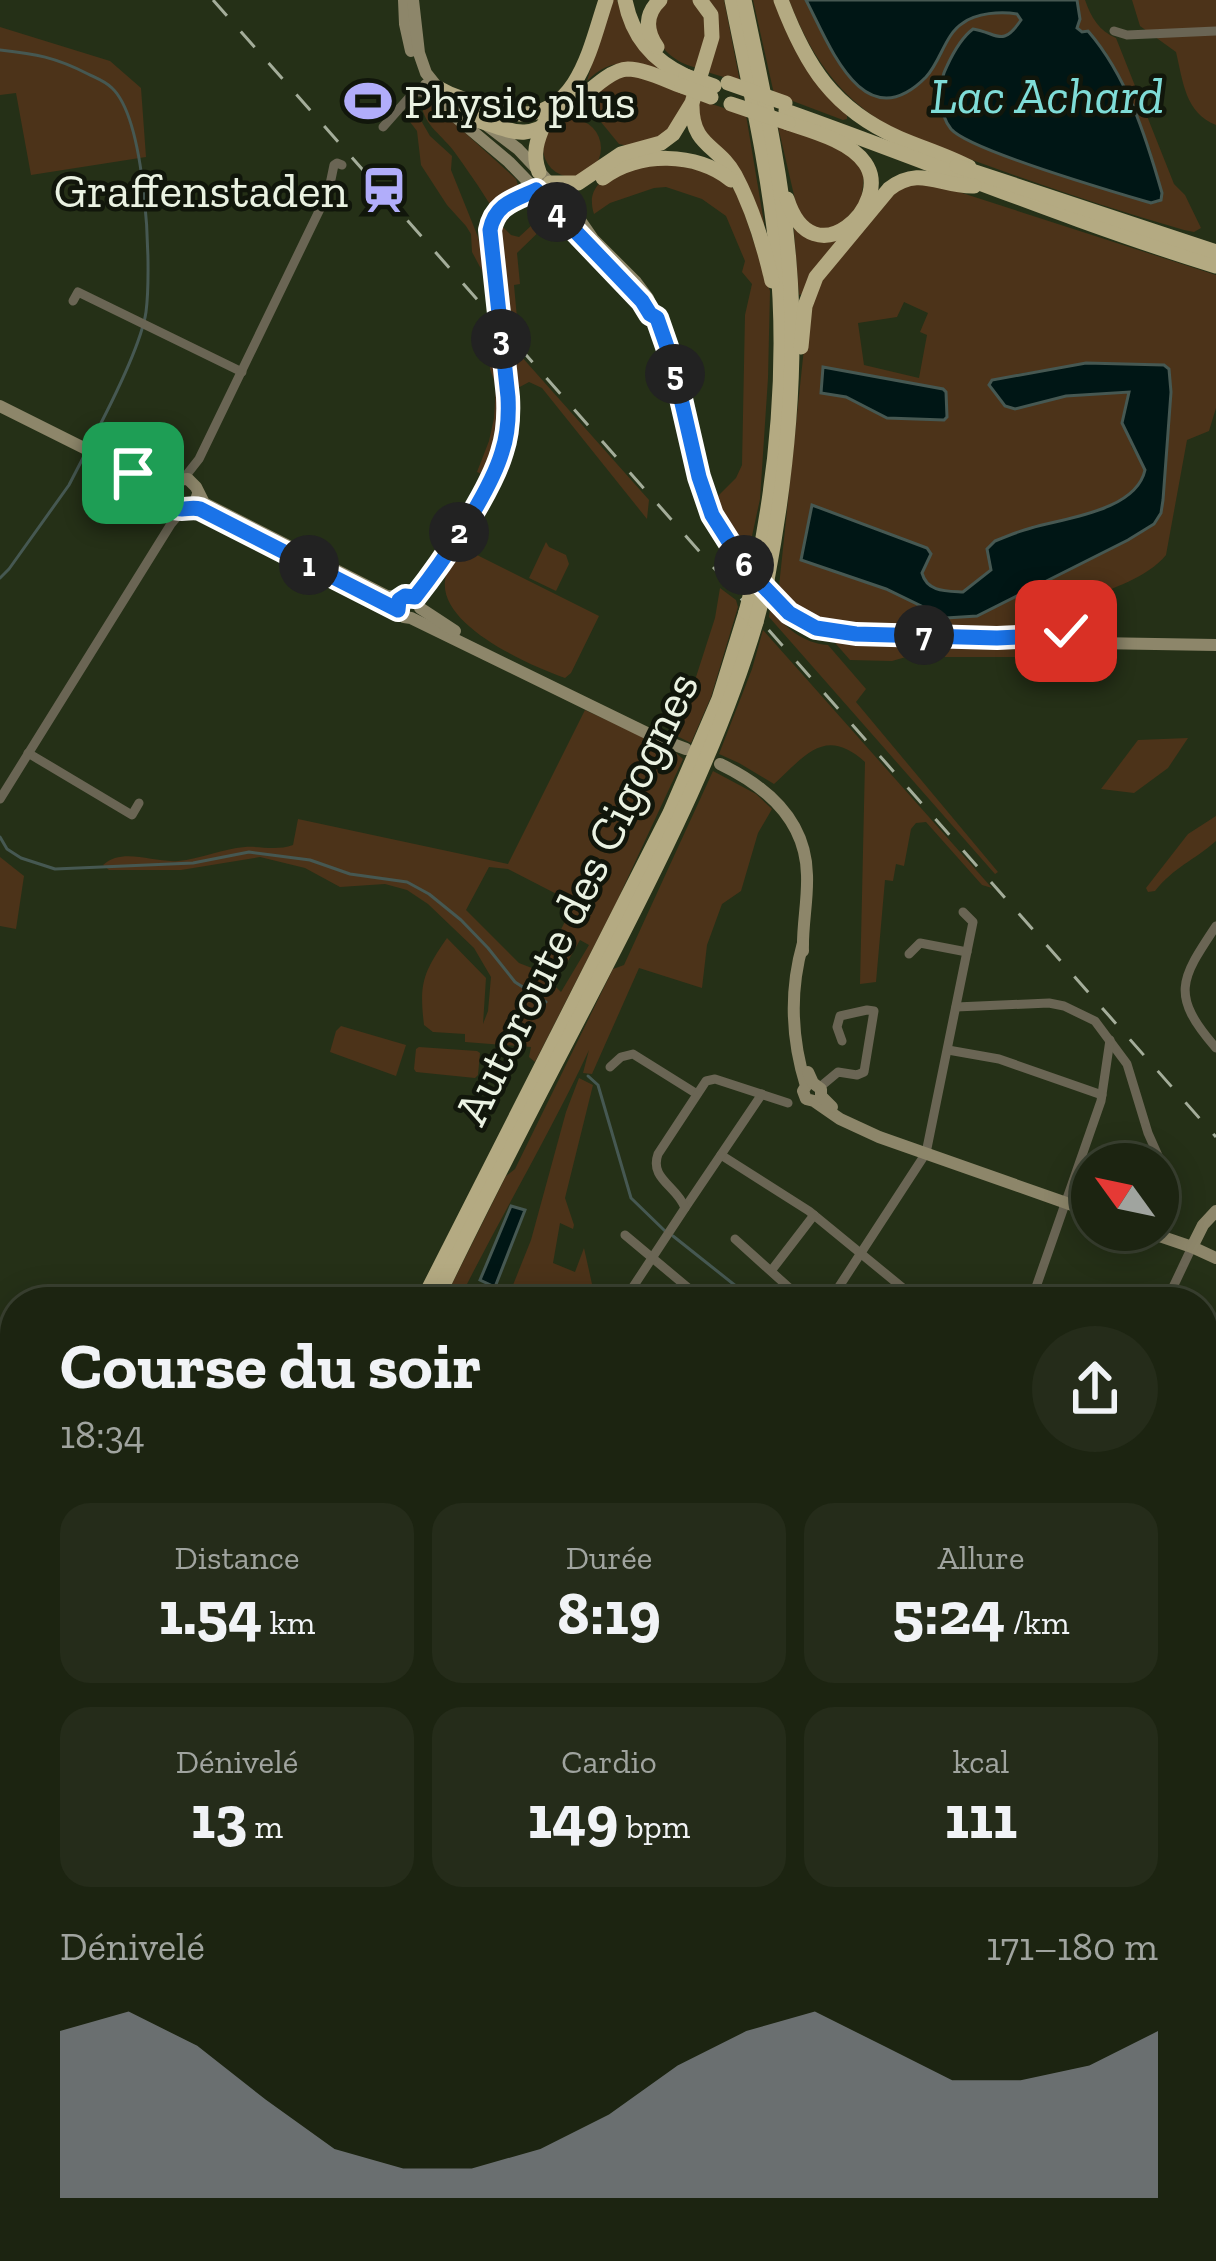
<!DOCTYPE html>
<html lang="fr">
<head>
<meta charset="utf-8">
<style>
	body { margin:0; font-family:"Zilla Slab",serif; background:#252c1a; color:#f1f3f6; height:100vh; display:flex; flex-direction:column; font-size:45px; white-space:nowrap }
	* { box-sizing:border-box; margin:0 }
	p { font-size:39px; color:#a0a49f }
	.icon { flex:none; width:66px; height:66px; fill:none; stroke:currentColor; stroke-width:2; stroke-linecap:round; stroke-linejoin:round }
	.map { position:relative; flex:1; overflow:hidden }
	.side { position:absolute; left:0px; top:1287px; width:1218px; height:975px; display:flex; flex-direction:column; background:#1c2411; border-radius:48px 48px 0 0; box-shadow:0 6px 30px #0003,0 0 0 3px #3a4131 }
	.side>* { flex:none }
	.needle { width:78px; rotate:303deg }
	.controls { position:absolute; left:1071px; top:1143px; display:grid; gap:24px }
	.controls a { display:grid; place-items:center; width:108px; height:108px; border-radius:50%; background:#1c2411; box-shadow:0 6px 30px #0003,0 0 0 3px #3a4131; font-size:60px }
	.pin { position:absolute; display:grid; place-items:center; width:102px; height:102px; color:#fff; margin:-51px; border-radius:24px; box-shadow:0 6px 18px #0006 }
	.km { position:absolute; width:60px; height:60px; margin:-30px; border-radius:50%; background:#222; color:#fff; font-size:33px; line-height:60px; text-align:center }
	.round { display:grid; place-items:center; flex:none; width:126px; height:126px; border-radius:63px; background:#252c1a }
	.headline { display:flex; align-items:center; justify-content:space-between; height:204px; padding:0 60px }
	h1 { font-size:66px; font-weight:700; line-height:90px }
	.stats { display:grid; grid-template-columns:repeat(3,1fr); gap:18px; height:204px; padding:12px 60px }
	.stats div { display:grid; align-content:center; border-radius:30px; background:#252c1a; text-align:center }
	.stats b { font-size:60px; font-weight:700 }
	.stats small { font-size:33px; font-weight:400 }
	.stats p { font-size:33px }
	.chart { height:336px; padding:24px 60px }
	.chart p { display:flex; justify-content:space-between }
	.chart svg { width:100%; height:216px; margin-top:12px; fill:#8c9099; opacity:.7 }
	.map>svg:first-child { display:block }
</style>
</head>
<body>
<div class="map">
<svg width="1216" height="2261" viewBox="0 0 1216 2261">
	<rect width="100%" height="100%" fill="#253017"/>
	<g fill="#4c3319" fill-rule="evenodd">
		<path d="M 611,0 L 617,0 C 627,32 636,47 660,70 C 629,64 612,56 587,81 Z"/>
		<path d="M 668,0 L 693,0 C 713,19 704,44 699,68 C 666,63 637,27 668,0 Z"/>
		<path d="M 708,0 L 724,0 L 740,82 L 707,72 Z"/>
		<path d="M 753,0 L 778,0 L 847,112 L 847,119 L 843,120 L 774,94 Z"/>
		<path d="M 789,0 L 806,0 L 850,77 L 910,90 C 920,82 929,74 937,63 C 944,53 947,39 955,30 C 968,14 998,11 1017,14 L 1021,19 L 1006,36 L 997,38 L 983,30 L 973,29 C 953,45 938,76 942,102 C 944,111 949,122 952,131 C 1015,163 1084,182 1151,203 L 1158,203 L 1162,193 L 1150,148 L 1106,52 L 1088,32 L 1082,32 L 1076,28 L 1079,6 L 1077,0 L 1085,0 C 1091,17 1099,31 1116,38 L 1174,184 L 1185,195 L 1201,228 L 1194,232 L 1184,230 C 1114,210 1044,186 975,161 C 936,146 892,133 860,106 C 825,77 805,41 789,0 Z"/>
		<path d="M 1132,0 L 1216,0 L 1216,125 C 1185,113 1183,81 1176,52 L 1140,26 Z"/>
		<path d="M 0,27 L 110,61 L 141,88 L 146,157 L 31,175 L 16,93 L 0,95 Z"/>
		<path d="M 619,71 L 692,94 L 666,137 L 628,146 L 619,144 L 592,111 L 589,95 Z"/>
		<path d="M 422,94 L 516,179 L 519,188 L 504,195 L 491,206 C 480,188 466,168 453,150 C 438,131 418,121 422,94 Z"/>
		<path d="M 699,100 L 746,115 L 767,241 L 697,122 Z"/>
		<path d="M 415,110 L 430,136 L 452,156 L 451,170 L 478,237 L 488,282 L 472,252 L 471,234 L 466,226 L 447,205 L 421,165 L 417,131 L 407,118 Z"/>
		<circle cx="572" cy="148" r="29"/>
		<path d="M 777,122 L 834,146 L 865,167 L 861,203 L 836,229 L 812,229 L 797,208 Z"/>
		<path d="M 662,162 L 721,175 L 738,194 L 770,291 L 768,378 L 760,499 L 747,559 C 734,539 718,521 718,496 L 736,478 L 742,465 L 745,315 L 752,284 L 742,272 L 745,261 L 726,216 L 702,199 L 666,187 L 654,188 L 610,203 L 594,214 C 581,173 633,168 662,162 Z"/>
		<path d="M 928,182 L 1216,275 L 1216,408 L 1209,431 L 1187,440 L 1166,555 C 1147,578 1112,588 1084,600 L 1076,620 L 1053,630 L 1026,633 L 860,630 L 820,624 L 793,610 L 778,596 L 808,310 L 815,289 L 897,188 ZM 904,302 L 928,313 L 920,332 L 927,335 L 919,378 L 864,365 L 858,323 L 897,317 ZM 1086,363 L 1167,366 L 1161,513 L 1128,540 L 982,614 L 946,618 L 886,589 L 802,561 L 930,551 L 930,558 L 923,569 L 924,580 L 937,590 L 963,592 L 991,570 L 995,541 C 1010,535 1025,530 1040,525 C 1074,516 1136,510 1145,470 L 1131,446 L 1130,392 L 1066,396 L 1015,409 L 1005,406 L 990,387 L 1017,374 Z"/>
		<path d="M 545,213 L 551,213 L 570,231 L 566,234 L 555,220 L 551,220 L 517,253 L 520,284 L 514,285 L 517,318 L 504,303 L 496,230 L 499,223 L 511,235 L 519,237 Z"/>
		<path d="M 793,219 L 806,232 L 843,234 L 803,294 L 799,295 Z"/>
		<path d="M 493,324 C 501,384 509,417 487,476 L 477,472 L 489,441 L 494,418 L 496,386 L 490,369 L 488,325 Z"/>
		<path d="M 512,346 L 649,500 L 647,519 L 542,388 L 529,382 L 516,389 L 510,351 Z"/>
		<path d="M 546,542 L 549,547 L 566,555 L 569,564 L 556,591 L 529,578 Z"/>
		<path d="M 461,547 L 599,616 L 571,673 L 565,678 C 529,665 440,626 445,581 C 446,568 456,558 461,547 Z"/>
		<path d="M 720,588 L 736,600 L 738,607 L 711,697 L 691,743 L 677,736 L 715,618 Z"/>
		<path d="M 770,609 C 787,628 802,643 828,645 L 866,689 L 856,702 L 998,872 L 995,874 L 769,617 Z"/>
		<path d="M 763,630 L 992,888 L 982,885 L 926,822 L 916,823 L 911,829 L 904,866 L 896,864 L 893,881 L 885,880 L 876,982 L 860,984 L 865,762 C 825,726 806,755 774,784 L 739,763 L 719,754 L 752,669 Z"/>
		<path d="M 829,636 L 1036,644 L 1039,652 L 1026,651 L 1025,657 L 906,657 L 892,661 L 850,660 Z"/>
		<path d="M 585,710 L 674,751 L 683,759 L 617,901 L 535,1062 L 529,1057 L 531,1047 L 465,1042 L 465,1034 L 433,1032 L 424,1025 C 419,983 423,973 447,938 L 486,978 L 483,1024 L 488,1011 L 491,977 L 474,948 L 428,904 L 407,890 L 385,884 L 340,887 L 305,868 L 260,857 L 181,870 L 109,870 L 103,865 C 123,847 153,863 178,861 C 200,859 222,849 245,847 C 261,846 276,851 293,845 L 298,819 L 508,864 ZM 489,867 L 508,869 L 574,903 L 546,960 L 556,969 L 556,963 L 564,968 L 580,940 L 589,945 L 561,992 L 548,979 L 542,968 L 537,970 L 519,963 L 466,910 Z"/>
		<path d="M 1188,738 L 1168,768 L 1134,793 L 1101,789 L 1138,740 Z"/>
		<path d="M 713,771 L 756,794 L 772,809 L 758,833 L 741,891 L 722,904 L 707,945 L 702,988 L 639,968 L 592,1074 L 583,1073 L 589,1050 C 549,1136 500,1217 458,1302 L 443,1302 L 506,1176 L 515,1169 L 613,969 L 624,965 Z"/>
		<path d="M 1216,816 L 1216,841 C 1193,861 1174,867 1155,891 L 1148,892 L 1146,888 L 1188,834 Z"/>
		<path d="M 0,857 L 24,876 L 16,929 L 0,926 Z"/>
		<path d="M 341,1026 L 406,1045 L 396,1076 L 330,1052 L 336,1031 Z"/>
		<path d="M 419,1047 L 477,1051 L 480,1053 L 478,1075 L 475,1078 L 416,1072 L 414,1069 L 416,1049 Z"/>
		<path d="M 579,1078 L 593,1085 L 565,1198 L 574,1225 L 573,1229 L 560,1223 L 553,1263 L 575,1272 L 584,1248 L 596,1302 L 567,1302 L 570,1295 L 557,1290 L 551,1302 L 507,1300 L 531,1240 L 566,1112 Z"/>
		<path d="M 0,2190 L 15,2194 L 15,2247 L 43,2247 L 37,2261 L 0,2261 Z"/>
		<path d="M 96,2247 L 170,2247 L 204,2261 L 90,2261 Z"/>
	</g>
	<g fill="#001615" stroke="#465852" stroke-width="3">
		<path d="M 806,0 L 1077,0 L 1080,19 L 1077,28 L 1082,32 L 1088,31 C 1127,76 1146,137 1162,193 L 1161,200 L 1151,203 C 1117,193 969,150 951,129 C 938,113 938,83 947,66 C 953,53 961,38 973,29 C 998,33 1002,48 1021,20 L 1017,14 C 1001,11 976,13 963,23 C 945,34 941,61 926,77 C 864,140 830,46 806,0 Z"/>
		<path d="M 1086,363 L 1164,365 L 1169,369 L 1171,392 L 1163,500 L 1161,513 L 1154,524 L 1128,540 L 977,616 L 946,618 L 886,589 L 801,560 L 812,505 L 927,548 L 931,554 L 922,573 C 927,592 946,591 963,592 L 991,570 L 987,549 L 995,541 C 1007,536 1019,531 1031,528 C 1065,518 1136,511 1145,470 L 1122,423 L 1129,392 L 1066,396 L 1015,409 L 1005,406 L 989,385 L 992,380 Z"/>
		<path d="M 823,367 L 943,389 L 946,392 L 947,417 L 944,420 L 887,418 L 846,397 L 821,393 Z"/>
		<path d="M 511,1206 L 525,1210 L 495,1287 L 480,1280 Z"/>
	</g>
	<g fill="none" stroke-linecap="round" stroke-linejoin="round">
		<g stroke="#465852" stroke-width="3">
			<path d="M 0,50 C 36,54 55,57 88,74 C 96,78 105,81 112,88 C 146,120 152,265 146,312 C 141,346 105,416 88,448"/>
			<path d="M 0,578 L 9,569 L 69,485 L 84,456"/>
			<path d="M 0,837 L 7,849 L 21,858 L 55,869 L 193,863 L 249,852 L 310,860 L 350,874 L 407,882 L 429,894 L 461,920 L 488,948 L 515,982 L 546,1002"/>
			<path d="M 588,1076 L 598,1085 L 631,1198 L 665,1231"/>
			<path d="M 673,1236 L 756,1302"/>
		</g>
		<g stroke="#6a6554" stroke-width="9">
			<path d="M 1114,31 L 1127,35 L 1216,31"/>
			<path d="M 383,127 L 414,92 L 421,92 L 436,97"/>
			<path d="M 73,301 L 78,292 L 242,372"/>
			<path d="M 184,478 L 199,459 L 320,209 L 329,189 L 334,165 L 337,163 L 342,165"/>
			<path d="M 28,753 L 132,815 L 139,803"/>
			<path d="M 0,799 L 171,524 L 183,510"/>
			<path d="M 1216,926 C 1180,980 1170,995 1216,1048"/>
			<path d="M 909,954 L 920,943 L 967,952"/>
			<path d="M 956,1007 L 1049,1003 L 1064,1006 L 1095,1021 L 1127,1064 L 1148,1133 L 1168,1178"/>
			<path d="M 948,1050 L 999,1059 L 1102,1095"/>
			<path d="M 610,1067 L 621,1057 L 633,1054 L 697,1094"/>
			<path d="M 820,1087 L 838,1072 L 857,1075 L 864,1072 L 874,1011 L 867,1010 L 840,1016 L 837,1027 L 842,1041"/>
			<path d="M 721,1155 L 809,1211 L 920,1302"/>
			<path d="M 685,1208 L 762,1094"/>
			<path d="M 625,1235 L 705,1302"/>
			<path d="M 735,1239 L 805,1302"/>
			<path d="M 771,1271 L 814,1215"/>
			<path d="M 629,1302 L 629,1293 L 685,1208 C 677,1186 649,1179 658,1154 L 706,1081 L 715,1079 L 788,1103"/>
			<path d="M 829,1302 L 926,1153 L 973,922 L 963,912"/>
			<path d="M 1049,1302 L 1036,1296 L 1035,1290 L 1101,1101 L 1110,1040"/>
			<path d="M 1166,1302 L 1192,1247"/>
			<path d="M 1203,1450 L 1216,1456"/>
			<path d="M 1203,1582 L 1216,1588"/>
			<path d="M 1203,1786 L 1216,1752"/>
		</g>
		<g stroke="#8d866a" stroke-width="12">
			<path d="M 404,0 L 405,24 L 411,51"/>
			<path d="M 413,0 L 419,53 L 426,73 L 438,88 L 518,149 L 566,200 L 593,239 L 636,282 L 648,298 L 668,348 L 699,477 L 712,515 L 739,559 L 773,599 L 804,623 L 834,632 L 1040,640 L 1064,645 L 1074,651 L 1095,643 L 1216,645"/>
			<path d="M 426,85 L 452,114 L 509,162 L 641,299"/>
			<path d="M 496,291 C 493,266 479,224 503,206 C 513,198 527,194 539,189"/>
			<path d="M 0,406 L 130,471 L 166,494"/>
			<path d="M 198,494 L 195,503 L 183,510 L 172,507 L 166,494 L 168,486 L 174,480 L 188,479 L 196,487 L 204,503 L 387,596 L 414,597 C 448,556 504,475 508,422 C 511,398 505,371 502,346"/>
			<path d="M 375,598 L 397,610 L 404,617 L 411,618 L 659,739 L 686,749"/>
			<path d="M 420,608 L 455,631"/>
			<path d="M 1041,635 L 1054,635 L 1073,627 L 1085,633 L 1107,637"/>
			<path d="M 720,764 C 766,786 806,820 807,875 C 808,901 802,926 803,951"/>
			<path d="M 803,943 C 789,992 791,1038 806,1086 L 803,1091 L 806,1099 L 814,1101 L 840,1119 L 879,1137 L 1092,1212"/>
			<path d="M 808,1072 L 813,1083 L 821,1089 L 821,1096 L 832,1107"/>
			<path d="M 1142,1230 L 1192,1247 L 1216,1258"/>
			<path d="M 1192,1247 L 1203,1225 L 1216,1211"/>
			<path d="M 1203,2101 L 1216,2073"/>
			<path d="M 1139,2261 L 1143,2247"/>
		</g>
		<g stroke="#b4aa82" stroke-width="15">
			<path d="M 625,0 C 632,36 653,61 686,76"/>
			<path d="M 732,0 C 749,85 769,170 777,256 C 787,361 778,466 757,569"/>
			<path d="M 744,0 C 762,86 782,174 789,262 C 798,369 787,475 767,580"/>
			<path d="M 781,0 C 806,66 833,109 899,138 C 922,148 946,155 969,167"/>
			<path d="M 657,47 C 645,30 645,14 660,0"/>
			<path d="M 438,88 C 455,98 473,102 492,107 C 501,110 511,114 520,114 C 579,115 591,44 606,0"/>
			<path d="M 692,106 C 692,147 719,145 735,175 C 752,207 764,246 772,281"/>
			<path d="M 786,111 C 930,162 1070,221 1216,266"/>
			<path d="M 452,114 C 476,116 506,134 525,132 C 562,129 598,70 628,69 C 645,69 667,81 682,86"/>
			<path d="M 957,166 L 1216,252"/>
			<path d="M 539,172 C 532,154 537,140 544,124"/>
			<path d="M 603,178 C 637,151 698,152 731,180"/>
			<path d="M 550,183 L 578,183 L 621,154 L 661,143 L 673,134 L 692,103 L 712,37 L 711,15 L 700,0"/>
			<path d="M 787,199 C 813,281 894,204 865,163 C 850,141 812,131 788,123"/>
			<path d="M 801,347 L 805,306 L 816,277 L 889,189 C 920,165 940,187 974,186"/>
			<path d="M 422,1302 L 670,813 L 719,699 L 746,612"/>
			<path d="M 435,1302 C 490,1186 551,1073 610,958 C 666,849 721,740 756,622"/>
			<path d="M 0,2118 L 15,2111"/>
			<path d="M 0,2174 L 15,2181"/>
			<path d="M 185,2247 L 226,2261"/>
			<path d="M 55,2261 L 62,2247"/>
			<path d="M 69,2261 L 76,2247"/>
			<path d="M 85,2261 L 91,2247"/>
		</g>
		<path stroke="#a4ad9a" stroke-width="3" stroke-dasharray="21 21" stroke-linecap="butt" d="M 213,0 L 1216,1137"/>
		<path stroke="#8d866a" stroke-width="12" d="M 496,291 L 502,346"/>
		<g stroke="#b4aa82" stroke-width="15">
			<path d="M 686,76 L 714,86"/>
			<path d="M 728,83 L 785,103"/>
			<path d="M 682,86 L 711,97"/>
			<path d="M 731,104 L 788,123"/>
			<path d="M 746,612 L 757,569"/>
			<path d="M 756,622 L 767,580"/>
		</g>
	</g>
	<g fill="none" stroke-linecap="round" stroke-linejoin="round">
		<defs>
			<path id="route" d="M 133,473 L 166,494 L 172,507 C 182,512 190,506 200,509 L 398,610 L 399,600 L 405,596 L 415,597 C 442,563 490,493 502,452 C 508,434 509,416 508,397 L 490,230 C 495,204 514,200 536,190 L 642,301 L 650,314 L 657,318 L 673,364 L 699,477 L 712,515 L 745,567 L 789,613 L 816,628 L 856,634 L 997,638 L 1054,635 L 1066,631"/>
		</defs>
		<use href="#route" stroke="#fff" stroke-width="24"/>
		<use href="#route" stroke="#1a73e8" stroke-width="15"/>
	</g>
	<defs>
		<symbol id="stadium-bare" viewBox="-9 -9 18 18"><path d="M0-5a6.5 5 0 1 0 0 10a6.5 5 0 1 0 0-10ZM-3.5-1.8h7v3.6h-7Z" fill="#b1adfa" stroke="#11160b" stroke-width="2.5" paint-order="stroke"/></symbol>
		<symbol id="station-bare" viewBox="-9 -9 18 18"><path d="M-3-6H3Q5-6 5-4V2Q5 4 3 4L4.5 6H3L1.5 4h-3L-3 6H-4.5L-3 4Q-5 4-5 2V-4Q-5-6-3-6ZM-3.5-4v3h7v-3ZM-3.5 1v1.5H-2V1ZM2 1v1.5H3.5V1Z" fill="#b1adfa" stroke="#11160b" stroke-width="2.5" paint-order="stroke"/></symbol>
	</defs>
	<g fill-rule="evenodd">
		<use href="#stadium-bare" x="335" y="68" width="66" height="66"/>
		<use href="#station-bare" x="351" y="157" width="66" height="66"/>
	</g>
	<g text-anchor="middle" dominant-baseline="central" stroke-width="9" stroke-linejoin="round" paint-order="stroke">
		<g font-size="48" fill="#eaf2e2" stroke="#11160b" text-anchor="start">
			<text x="404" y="101">Physic plus</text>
			<text x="348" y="190" text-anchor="end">Graffenstaden</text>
		</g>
		<g font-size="48" fill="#eaf2e2" stroke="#11160b">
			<text transform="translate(576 898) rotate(-64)">Autoroute des Cigognes</text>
		</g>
		<g font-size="51" font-style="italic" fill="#7fdcd7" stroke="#11160b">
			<text x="1047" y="95">Lac Achard</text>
		</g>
	</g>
</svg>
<div class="controls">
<a><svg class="needle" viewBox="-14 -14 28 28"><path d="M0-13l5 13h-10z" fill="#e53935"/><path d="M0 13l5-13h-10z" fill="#a0a49f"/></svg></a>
</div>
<div class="pin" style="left:133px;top:473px;background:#1e9e55"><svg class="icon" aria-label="arrive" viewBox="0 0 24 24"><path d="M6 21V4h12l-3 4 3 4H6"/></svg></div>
<div class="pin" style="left:1066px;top:631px;background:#d93025"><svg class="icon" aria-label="check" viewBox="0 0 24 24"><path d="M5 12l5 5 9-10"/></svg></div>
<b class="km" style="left:309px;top:565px">1</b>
<b class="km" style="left:459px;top:532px">2</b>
<b class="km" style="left:501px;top:339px">3</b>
<b class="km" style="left:557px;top:212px">4</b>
<b class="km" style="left:675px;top:374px">5</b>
<b class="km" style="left:744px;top:565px">6</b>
<b class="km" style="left:924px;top:635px">7</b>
<section class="side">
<div class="headline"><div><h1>Course du soir</h1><p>18:34</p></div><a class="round"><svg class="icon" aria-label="share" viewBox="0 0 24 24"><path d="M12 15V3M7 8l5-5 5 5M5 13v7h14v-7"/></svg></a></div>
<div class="stats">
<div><p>Distance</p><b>1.54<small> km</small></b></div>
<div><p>Durée</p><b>8:19</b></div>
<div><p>Allure</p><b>5:24<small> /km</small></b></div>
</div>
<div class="stats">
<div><p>Dénivelé</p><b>13<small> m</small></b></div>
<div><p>Cardio</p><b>149<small> bpm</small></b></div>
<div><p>kcal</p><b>111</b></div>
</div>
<div class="chart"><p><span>Dénivelé</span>171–180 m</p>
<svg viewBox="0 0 160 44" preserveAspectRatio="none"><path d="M0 44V10L10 6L20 13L30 24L40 34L50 38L60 38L70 34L80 27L90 17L100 10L110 6L120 13L130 20L140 20L150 17L160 10V44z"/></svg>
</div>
</section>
</div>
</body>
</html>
